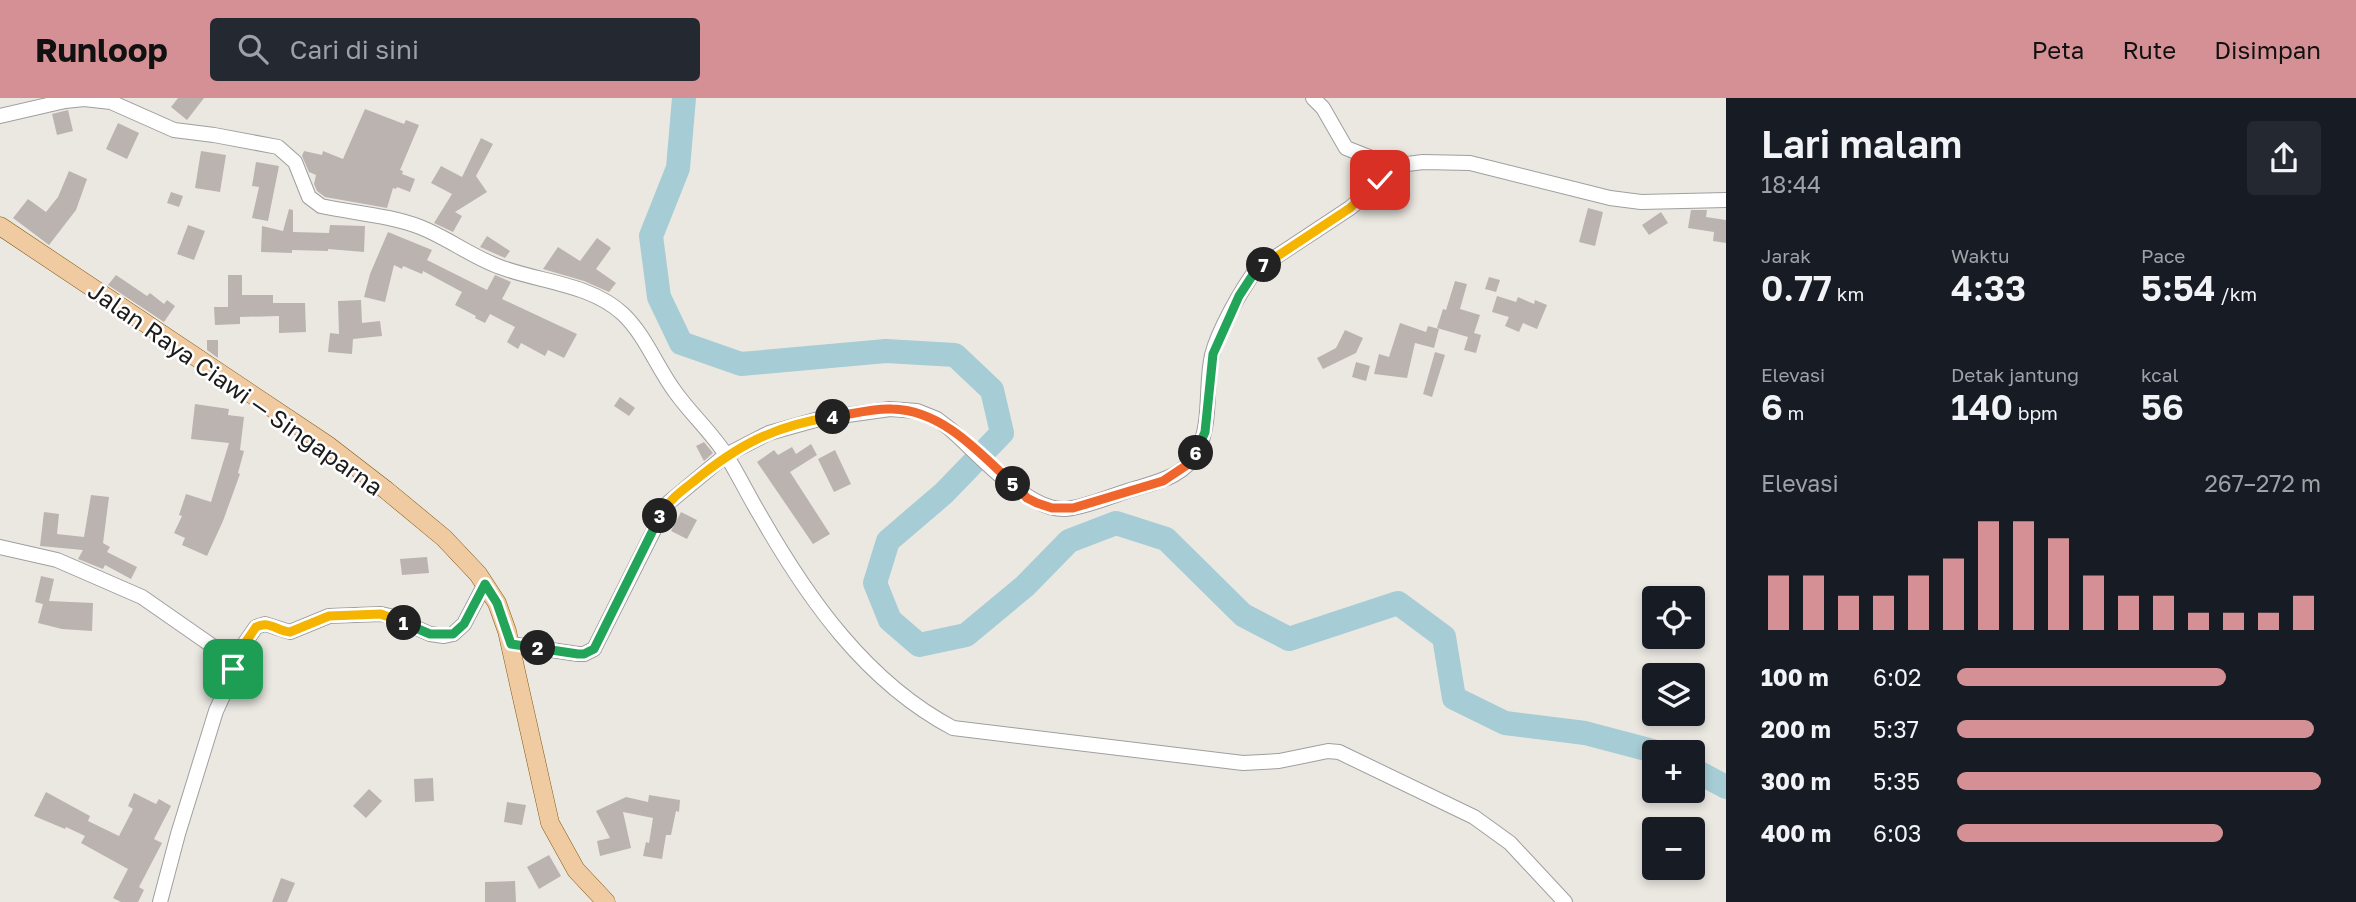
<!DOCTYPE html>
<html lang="id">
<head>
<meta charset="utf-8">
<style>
	body { margin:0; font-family:"Golos Text",sans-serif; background:#242831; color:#f1f3f6; height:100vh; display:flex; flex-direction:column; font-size:26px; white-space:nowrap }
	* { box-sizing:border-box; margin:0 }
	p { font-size:23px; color:#9ea1a6 }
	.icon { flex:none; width:38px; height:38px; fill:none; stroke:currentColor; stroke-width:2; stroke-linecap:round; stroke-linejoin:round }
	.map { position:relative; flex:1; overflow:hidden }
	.panel { display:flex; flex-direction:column; background:#171b24; width:630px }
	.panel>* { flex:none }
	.fabs { position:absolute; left:1642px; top:488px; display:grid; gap:14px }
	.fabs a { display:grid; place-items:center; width:63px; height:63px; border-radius:7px; background:#171b24; box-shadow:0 4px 10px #0003; font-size:35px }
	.pin { position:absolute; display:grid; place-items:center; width:60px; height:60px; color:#fff; margin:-30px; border-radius:14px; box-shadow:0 4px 10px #0006 }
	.km { position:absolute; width:35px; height:35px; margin:-18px; border-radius:50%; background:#222; color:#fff; font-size:19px; line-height:35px; text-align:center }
	.round { display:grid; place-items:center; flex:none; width:74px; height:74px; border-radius:7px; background:#242831 }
	.head { display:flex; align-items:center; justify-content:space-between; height:119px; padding:0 35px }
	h1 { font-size:38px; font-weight:600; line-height:52px }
	.stats { display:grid; grid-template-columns:repeat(3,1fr); gap:10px; height:119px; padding:7px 35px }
	.stats div { display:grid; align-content:center }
	.stats b { font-size:35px; font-weight:600 }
	.stats small { font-size:19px; font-weight:400 }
	.stats p { font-size:19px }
	.chart { height:196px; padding:14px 35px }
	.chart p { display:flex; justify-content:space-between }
	.chart svg { width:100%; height:126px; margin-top:7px; stroke:#d49094; stroke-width:6 }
	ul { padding:0 35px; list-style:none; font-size:23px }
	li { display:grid; grid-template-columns:112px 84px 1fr; align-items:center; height:52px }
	li i { height:18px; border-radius:9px; background:#d49094 }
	header { display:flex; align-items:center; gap:42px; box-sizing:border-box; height:98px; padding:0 35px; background:#d49094; color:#111 }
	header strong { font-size:33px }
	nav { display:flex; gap:38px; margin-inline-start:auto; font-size:24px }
	.search { width:490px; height:63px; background:#242831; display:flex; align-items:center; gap:18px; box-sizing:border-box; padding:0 24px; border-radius:7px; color:#9ea1a6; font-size:26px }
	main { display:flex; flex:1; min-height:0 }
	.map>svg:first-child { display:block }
</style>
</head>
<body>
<header>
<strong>Runloop</strong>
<div class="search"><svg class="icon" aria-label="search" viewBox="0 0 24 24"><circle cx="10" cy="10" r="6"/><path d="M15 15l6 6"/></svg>Cari di sini</div>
<nav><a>Peta</a><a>Rute</a><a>Disimpan</a></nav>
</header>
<main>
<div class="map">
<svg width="1726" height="804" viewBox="0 0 1726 804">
	<rect width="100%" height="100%" fill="#ebe8e2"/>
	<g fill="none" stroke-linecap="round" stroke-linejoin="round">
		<g stroke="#a6ccd5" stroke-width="24">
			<path d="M 684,0 L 678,70 L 651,138 L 659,199 L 681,245 L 741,266 L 886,253 L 955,257 L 992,292 L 1002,335 L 944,395 L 888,443 L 875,485 L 890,522 L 919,547 L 966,537 L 1025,488 L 1069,443 L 1116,425 L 1166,441 L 1243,517 L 1289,541 L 1398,505 L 1444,539 L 1454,600 L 1505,625 L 1585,635 L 1657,654"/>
			<path d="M 1692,671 L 1726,689"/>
		</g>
	</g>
	<g fill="#bbb3af">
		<path d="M 178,0 L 204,0 L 187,22 L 171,9 Z"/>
		<path d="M 365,11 L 404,26 L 406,22 L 419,27 L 400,72 L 403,73 L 402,76 L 415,81 L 410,94 L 397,89 L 396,91 L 393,90 L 387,110 L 325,99 L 317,93 L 314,86 L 316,77 L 309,74 L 302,58 L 304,53 L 322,57 L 323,53 L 343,61 Z"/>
		<path d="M 68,12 L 73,33 L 57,37 L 52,16 Z"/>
		<path d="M 118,25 L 139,35 L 127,61 L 106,51 Z"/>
		<path d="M 481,40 L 493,46 L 476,78 L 487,94 L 455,114 L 462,118 L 453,134 L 434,125 L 452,96 L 431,85 L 441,68 L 462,79 Z"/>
		<path d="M 201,53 L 226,57 L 220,94 L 195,90 Z"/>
		<path d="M 256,64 L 279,68 L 268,123 L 252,120 L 259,89 L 252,88 Z"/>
		<path d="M 69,73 L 87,81 L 76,112 L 49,147 L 13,120 L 28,101 L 46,114 L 58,99 Z"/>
		<path d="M 171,94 L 183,98 L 179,109 L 167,105 Z"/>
		<path d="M 1588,110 L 1603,114 L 1595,148 L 1579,144 Z"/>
		<path d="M 289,111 L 293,112 L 293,134 L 329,135 L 330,127 L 365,128 L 364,154 L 328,151 L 328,153 L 292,152 L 292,155 L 261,154 L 262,128 L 283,133 Z"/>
		<path d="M 1691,112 L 1707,112 L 1706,119 L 1726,122 L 1726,145 L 1713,143 L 1714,134 L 1688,130 Z"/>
		<path d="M 1661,114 L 1668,125 L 1649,137 L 1642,127 Z"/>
		<path d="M 188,127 L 205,133 L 194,162 L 177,156 Z"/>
		<path d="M 388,134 L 432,152 L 427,162 L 487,192 L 495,177 L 511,184 L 502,201 L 577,236 L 564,260 L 548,252 L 545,258 L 521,245 L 518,251 L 507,244 L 515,229 L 490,216 L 485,225 L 475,220 L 476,218 L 455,207 L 462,194 L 423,173 L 422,176 L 403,168 L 402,171 L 394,167 L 385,204 L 364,199 L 370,176 Z"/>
		<path d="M 487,138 L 510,153 L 505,160 L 480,149 Z"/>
		<path d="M 597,140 L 611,150 L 596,171 L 616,185 L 609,194 L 584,183 L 543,171 L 558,149 L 580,163 Z"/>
		<path d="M 116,177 L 147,198 L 150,195 L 164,206 L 167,202 L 175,208 L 164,224 L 108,187 Z"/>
		<path d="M 228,177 L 242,177 L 242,197 L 273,197 L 273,205 L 305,205 L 306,234 L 279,235 L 279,218 L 240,219 L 240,226 L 215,227 L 214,209 L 228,209 Z"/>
		<path d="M 1489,179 L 1500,182 L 1496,194 L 1485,191 Z"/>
		<path d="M 1455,183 L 1467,186 L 1460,211 L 1480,217 L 1474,235 L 1481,237 L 1476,255 L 1464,252 L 1468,239 L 1437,230 L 1443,211 L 1446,212 Z"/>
		<path d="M 1497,198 L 1516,204 L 1518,199 L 1534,206 L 1535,202 L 1547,207 L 1537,231 L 1523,225 L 1519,234 L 1505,228 L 1509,219 L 1492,214 Z"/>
		<path d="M 361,202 L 362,225 L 380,223 L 382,238 L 353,241 L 352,256 L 328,254 L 330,235 L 339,236 L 338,203 Z"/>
		<path d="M 1400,225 L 1426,234 L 1428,228 L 1439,231 L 1434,250 L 1415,245 L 1407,280 L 1374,276 L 1379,256 L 1389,259 Z"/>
		<path d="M 1345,232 L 1363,240 L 1356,255 L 1323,271 L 1317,260 L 1336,250 Z"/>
		<path d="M 207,242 L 218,242 L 218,260 L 207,252 Z"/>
		<path d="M 1435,254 L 1445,257 L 1432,299 L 1423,296 Z"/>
		<path d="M 1356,264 L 1370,268 L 1366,283 L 1352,279 Z"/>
		<path d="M 620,299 L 635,310 L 629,318 L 614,308 Z"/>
		<path d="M 195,306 L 229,311 L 228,317 L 244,319 L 240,352 L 244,353 L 238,375 L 240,376 L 223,423 L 207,458 L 182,447 L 185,440 L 174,435 L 182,418 L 179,417 L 186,396 L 211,404 L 229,345 L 191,341 Z"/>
		<path d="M 704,344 L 713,355 L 704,363 L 696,348 Z"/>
		<path d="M 811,346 L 817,357 L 790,374 L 830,436 L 813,446 L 757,364 L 774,352 L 778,357 L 792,349 L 796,356 Z"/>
		<path d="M 835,352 L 851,386 L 834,394 L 818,361 Z"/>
		<path d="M 91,397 L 109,399 L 103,445 L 110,449 L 107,454 L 137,469 L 131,481 L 105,467 L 103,471 L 78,461 L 83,452 L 40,448 L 44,414 L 59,416 L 57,436 L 84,439 Z"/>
		<path d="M 681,414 L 697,422 L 687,441 L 671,433 Z"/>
		<path d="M 427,459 L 429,475 L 402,477 L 400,461 Z"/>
		<path d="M 41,478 L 54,481 L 49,503 L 93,505 L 92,533 L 62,531 L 38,525 L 43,506 L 35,504 Z"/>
		<path d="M 433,680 L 434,703 L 415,704 L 414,681 Z"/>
		<path d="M 369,691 L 382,703 L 366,720 L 353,708 Z"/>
		<path d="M 46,694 L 90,718 L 88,723 L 119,738 L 133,711 L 128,708 L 134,695 L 156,706 L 159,701 L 171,708 L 154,741 L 162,745 L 139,789 L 144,792 L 138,804 L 121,804 L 113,800 L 128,771 L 81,745 L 85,738 L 66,729 L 65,731 L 34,718 Z"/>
		<path d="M 649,697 L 680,702 L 679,714 L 676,713 L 671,737 L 666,737 L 662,761 L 643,758 L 646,744 L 649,745 L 653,720 L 623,714 L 631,750 L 600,758 L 597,743 L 610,740 L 596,713 L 626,699 L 648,704 Z"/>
		<path d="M 507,704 L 526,707 L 522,727 L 504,724 Z"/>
		<path d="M 549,757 L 561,778 L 539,791 L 527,769 Z"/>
		<path d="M 281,780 L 295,785 L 287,804 L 272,804 Z"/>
		<path d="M 515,783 L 516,804 L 485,804 L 485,784 Z"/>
	</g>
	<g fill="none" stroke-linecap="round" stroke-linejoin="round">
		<defs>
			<g id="minor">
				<path d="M 1313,0 L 1323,10 L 1346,50 L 1392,68"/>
				<path d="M 0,18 L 65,3 L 84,1 L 111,4 L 174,32 L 214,37 L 278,49 L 295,64 L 309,99 L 321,108 C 353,115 389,117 420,129 C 448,140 472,159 500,169 C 540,184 591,186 623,216 C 646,238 657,270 676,295 C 692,317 712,335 726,357 C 738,376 748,397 760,417 C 808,501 866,584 953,630 L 1243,665 L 1279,663 L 1328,653 L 1339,654 L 1474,719 L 1510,745 L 1565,804"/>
				<path d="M 0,449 L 57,462 L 142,499 L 221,554 L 231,565 L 233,576 L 216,613 L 178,736 L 160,804"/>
				<path d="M 511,546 L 578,556 L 584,556 L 594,551 L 667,406 L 726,357 L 769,335 L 819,321 L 890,311 L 917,313 L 937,321 L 950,331 C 978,355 1028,414 1066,411 C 1088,409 1115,396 1137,390 C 1161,383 1186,377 1198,352 C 1212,323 1205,288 1212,257 C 1218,233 1241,192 1256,172 L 1350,110 L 1366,97 L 1392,68 L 1423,64 L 1470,65 L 1610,100 L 1641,104 L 1726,102"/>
				<path d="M 231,565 L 256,529 L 265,526 L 290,534 L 329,518 L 381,516 L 390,518 L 430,536 L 444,538 L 453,536 L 464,526 L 485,486"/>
			</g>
			<path id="major" d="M 0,128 L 329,348 L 386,392 L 444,440 L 478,476 L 497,505 L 507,533 L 550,725 L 576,772 L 606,804"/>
		</defs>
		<use href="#minor" stroke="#9f9f9f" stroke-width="16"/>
		<use href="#major" stroke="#825710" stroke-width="19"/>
		<use href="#minor" stroke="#fff" stroke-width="14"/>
		<use href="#major" stroke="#f0cba2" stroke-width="18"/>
	</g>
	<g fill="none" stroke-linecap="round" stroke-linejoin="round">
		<defs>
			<path id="split-1" d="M 233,571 L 231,565 L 256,529 C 269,522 277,533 290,534 L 329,518 L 381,516 L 404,525"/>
			<path id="split-2" d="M 404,525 L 430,536 L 453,536 L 464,526 L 485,486 L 497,505 L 511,546 L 538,550"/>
			<path id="split-3" d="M 538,550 L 578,556 L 584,556 L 594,551 L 660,418"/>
			<path id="split-4" d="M 660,418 C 668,403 680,394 693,384 C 738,347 775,327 833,319"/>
			<path id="split-5" d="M 833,319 C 852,316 873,310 892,311 C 942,312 979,354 1013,386"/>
			<path id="split-6" d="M 1013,386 L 1027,400 L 1037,405 L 1052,410 L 1073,410 L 1163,383 L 1190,365 L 1196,355"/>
			<path id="split-7" d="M 1196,355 L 1205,334 L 1213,256 L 1239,198 L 1256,172 L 1264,167"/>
			<path id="split-8" d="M 1264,167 L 1350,110 L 1380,82"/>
		</defs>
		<use href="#split-1" stroke="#fff" stroke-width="14"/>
		<use href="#split-2" stroke="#fff" stroke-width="14"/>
		<use href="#split-3" stroke="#fff" stroke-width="14"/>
		<use href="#split-4" stroke="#fff" stroke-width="14"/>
		<use href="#split-5" stroke="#fff" stroke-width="14"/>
		<use href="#split-6" stroke="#fff" stroke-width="14"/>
		<use href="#split-7" stroke="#fff" stroke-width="14"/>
		<use href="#split-8" stroke="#fff" stroke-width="14"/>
		<use href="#split-1" stroke="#f5b400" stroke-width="9"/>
		<use href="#split-2" stroke="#22a559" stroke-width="9"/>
		<use href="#split-3" stroke="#22a559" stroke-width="9"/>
		<use href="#split-4" stroke="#f5b400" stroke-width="9"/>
		<use href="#split-5" stroke="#f0652b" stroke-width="9"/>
		<use href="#split-6" stroke="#f0652b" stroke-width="9"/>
		<use href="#split-7" stroke="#22a559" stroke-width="9"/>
		<use href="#split-8" stroke="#f5b400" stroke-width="9"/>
	</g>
	<g text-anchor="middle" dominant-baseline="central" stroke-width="5" stroke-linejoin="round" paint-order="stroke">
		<g font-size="24" fill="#1b1b1b" stroke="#fff">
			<text transform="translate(236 290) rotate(35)">Jalan Raya Ciawi — Singaparna</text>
		</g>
	</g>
</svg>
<div class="fabs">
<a><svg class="icon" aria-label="locate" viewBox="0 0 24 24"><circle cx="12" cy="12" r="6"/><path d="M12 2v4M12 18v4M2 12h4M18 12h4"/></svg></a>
<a><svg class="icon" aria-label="layers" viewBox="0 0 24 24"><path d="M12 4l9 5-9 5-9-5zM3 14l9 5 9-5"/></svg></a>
<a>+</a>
<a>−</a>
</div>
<div class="pin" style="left:233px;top:571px;background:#1e9e55"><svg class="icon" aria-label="arrive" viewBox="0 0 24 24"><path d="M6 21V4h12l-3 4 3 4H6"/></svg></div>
<div class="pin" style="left:1380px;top:82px;background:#d93025"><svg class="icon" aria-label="check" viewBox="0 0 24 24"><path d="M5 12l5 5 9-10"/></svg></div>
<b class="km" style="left:404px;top:525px">1</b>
<b class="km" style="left:538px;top:550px">2</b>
<b class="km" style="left:660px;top:418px">3</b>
<b class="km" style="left:833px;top:319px">4</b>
<b class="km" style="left:1013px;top:386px">5</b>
<b class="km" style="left:1196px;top:355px">6</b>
<b class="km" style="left:1264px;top:167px">7</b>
</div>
<section class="panel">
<div class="head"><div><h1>Lari malam</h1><p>18:44</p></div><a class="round"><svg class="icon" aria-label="share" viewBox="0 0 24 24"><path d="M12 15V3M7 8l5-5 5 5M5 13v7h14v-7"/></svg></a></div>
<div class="stats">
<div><p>Jarak</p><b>0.77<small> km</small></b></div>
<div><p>Waktu</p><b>4:33</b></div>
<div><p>Pace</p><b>5:54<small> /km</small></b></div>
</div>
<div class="stats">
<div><p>Elevasi</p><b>6<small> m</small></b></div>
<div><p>Detak jantung</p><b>140<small> bpm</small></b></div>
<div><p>kcal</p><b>56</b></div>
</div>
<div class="chart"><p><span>Elevasi</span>267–272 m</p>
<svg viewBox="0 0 160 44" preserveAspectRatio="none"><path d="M5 44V25M15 44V25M25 44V32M35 44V32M45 44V25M55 44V19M65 44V6M75 44V6M85 44V12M95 44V25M105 44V32M115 44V32M125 44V38M135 44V38M145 44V38M155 44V32"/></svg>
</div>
<ul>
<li><b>100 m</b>6:02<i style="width:74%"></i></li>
<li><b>200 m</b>5:37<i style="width:98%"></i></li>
<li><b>300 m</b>5:35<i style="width:100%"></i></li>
<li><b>400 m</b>6:03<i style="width:73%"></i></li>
</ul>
</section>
</main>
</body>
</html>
